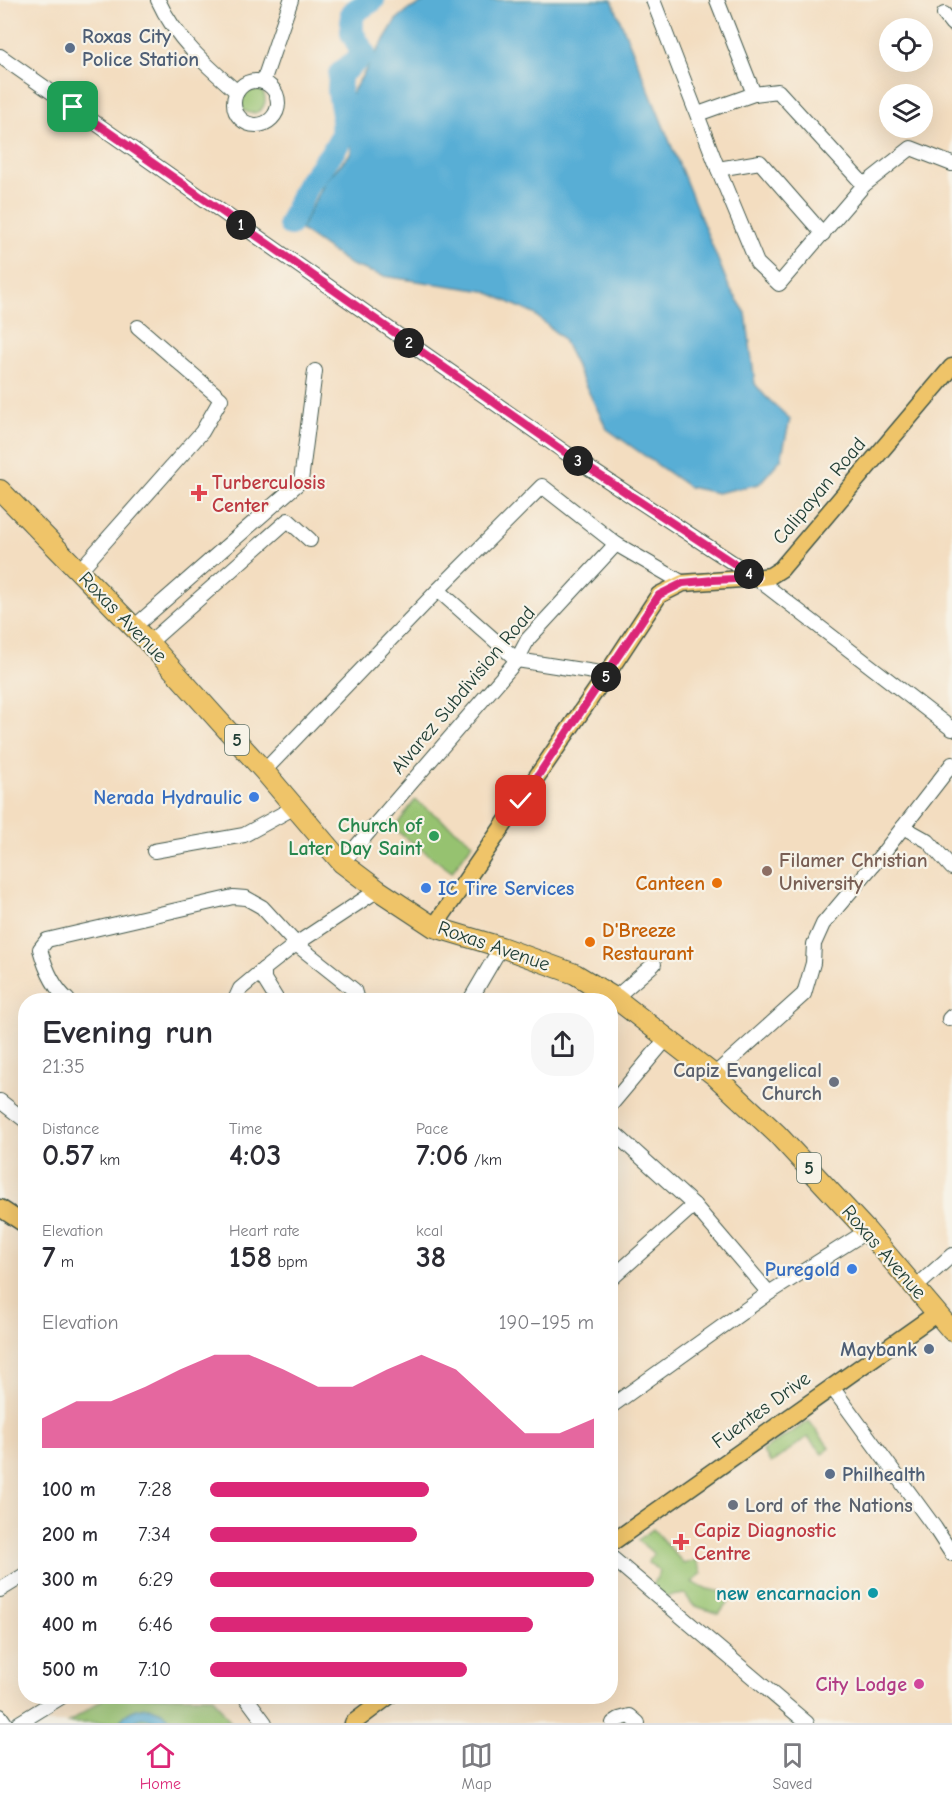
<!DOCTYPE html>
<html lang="en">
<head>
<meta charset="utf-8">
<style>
	body { margin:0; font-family:"Comic Neue",sans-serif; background:#f7f7f7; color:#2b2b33; height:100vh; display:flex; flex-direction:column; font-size:22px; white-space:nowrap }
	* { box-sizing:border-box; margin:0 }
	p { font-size:20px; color:#7c7c81 }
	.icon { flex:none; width:33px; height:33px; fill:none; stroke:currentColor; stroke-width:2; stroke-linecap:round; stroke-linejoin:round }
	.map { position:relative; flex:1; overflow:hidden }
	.sheet { position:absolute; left:18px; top:993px; width:600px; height:711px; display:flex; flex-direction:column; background:#fff; border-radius:24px; box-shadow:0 6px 24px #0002 }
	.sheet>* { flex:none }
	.controls { position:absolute; left:879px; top:18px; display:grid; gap:12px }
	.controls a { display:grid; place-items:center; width:54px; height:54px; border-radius:50%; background:#fff; box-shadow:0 6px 24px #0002; font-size:30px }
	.pin { position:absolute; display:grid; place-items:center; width:51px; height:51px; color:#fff; margin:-26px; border-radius:12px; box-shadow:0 3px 9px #0006 }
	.km { position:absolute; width:30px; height:30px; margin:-15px; border-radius:50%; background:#222; color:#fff; font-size:16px; line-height:30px; text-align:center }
	.round { display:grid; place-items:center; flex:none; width:63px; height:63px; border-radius:24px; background:#f7f7f7 }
	.headline { display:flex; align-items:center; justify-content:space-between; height:102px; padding:0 24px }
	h1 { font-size:33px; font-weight:700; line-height:45px }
	.metrics { display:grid; grid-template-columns:repeat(3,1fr); gap:9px; height:102px; padding:6px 24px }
	.metrics div { display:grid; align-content:center }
	.metrics b { font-size:30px; font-weight:700 }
	.metrics small { font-size:16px; font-weight:400 }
	.metrics p { font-size:16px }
	.chart { height:168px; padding:12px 24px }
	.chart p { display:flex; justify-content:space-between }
	.chart svg { width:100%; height:108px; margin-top:6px; fill:#db2777; opacity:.7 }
	ul { padding:0 24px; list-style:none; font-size:20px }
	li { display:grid; grid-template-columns:96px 72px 1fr; align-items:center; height:45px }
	li i { height:15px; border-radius:8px; background:#db2777 }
	.dock { display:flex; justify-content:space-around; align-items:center; height:84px; border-top:2px solid #e1e1e2; background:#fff; font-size:16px; color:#7c7c81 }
	.dock a { display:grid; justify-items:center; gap:3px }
	.dock .current { color:#db2777 }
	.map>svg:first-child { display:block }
</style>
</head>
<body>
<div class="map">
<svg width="952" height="1723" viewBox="0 0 952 1723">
	<rect width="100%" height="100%" fill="#f7f3e8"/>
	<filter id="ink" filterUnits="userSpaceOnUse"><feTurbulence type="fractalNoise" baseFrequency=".0167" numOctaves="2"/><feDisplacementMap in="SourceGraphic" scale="12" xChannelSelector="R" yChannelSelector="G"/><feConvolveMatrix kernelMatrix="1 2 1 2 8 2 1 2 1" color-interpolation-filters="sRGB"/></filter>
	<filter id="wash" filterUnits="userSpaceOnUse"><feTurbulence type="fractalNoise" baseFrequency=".008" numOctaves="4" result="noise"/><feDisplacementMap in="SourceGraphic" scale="24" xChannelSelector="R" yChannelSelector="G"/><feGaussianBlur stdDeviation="1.35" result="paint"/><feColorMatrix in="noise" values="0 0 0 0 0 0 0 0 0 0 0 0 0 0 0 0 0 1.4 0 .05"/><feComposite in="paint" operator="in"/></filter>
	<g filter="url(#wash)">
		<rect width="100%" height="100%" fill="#f3ddc0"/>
		<g fill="#96c270" stroke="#5a8052" stroke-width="1.5">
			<circle cx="252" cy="100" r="13"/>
			<path d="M 415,800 L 473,843 L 452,872 L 394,829 Z"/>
			<path d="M 809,1421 L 830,1448 L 822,1454 L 808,1437 L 771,1463 L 762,1451 Z"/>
			<path d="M 653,1529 L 684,1564 L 696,1560 L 702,1573 L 692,1582 L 703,1588 L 727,1593 L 730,1600 L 719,1614 L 693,1605 L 685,1594 L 665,1597 L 652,1588 L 660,1571 L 648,1562 L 654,1554 L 638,1540 Z"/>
			<path d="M 108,1696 L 213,1697 L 231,1723 L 68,1723 Z"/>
		</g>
		<g fill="#59aed5" stroke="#3c7684" stroke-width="1.5">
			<path d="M 429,0 L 612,0 L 729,287 L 746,313 L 755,384 L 765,396 L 790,419 L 781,459 L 759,484 L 717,493 L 689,487 L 607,429 L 562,338 L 534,314 L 485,291 L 383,276 L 351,265 L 301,230 L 309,212 L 326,180 L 351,153 L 350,96 L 396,20 L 408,10 Z"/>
			<path d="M 148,1707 C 159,1710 166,1713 173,1723 L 157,1723 L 147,1718 L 141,1718 L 132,1723 L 119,1723 C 125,1712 135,1708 148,1707 Z"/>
		</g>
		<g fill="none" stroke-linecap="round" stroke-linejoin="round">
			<path stroke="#59aed5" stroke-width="24" d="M 290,224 L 306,187 L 334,150 L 342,136 L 343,114 L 339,92 L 340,74 L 364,54 L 352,33 L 352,13 L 373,0"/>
		</g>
	</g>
	<g filter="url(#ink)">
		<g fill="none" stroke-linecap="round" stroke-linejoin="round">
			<defs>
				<g id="minor">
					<path d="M 158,0 C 175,38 206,65 237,92"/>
					<path d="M 653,0 L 718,169 L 757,263 L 779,284 L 864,185 L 911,148 L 952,164"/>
					<path d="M 717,0 L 754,94"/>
					<path d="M 944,14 L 952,24"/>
					<path d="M 0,56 L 566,453 L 756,578 L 952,729"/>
					<circle cx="256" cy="103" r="22"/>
					<path d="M 263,82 L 291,0"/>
					<path d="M 698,114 L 754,94 L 778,91 L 864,185"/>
					<path d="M 718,169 L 760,162 L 823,234"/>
					<path d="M 79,571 L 202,432 L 221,399 L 138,327"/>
					<path d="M 438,590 L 517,660 L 607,674"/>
					<path d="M 134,627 L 301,481 L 315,371"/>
					<path d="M 149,643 L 288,520 L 310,540"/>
					<path d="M 264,771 L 438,590 L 542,486 L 616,544 L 683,583"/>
					<path d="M 903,827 L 928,841 L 952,868"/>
					<path d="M 154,851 L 244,835 L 295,807"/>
					<path d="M 342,863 L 517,660 L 528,639 L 616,544"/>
					<path d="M 264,969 L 264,979 L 277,1000"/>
					<path d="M 615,998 L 654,964"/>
					<path d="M 68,1000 C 54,988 45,967 40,949 L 47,940 L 233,897 L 246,898 L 262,907 L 296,944 L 354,990 L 357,1000"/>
					<path d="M 235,1000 L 240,989 L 264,969 L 296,944 L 378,890"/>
					<path d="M 470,1000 L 501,947"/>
					<path d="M 949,1019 L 952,1016"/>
					<path d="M 714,1075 L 804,994 L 813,963 L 814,944 L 823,924 L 883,853 L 952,764"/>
					<path d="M 0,1101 L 26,1121"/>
					<path d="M 610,1106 L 667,1038"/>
					<path d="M 610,1129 L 694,1205 L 769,1293"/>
					<path d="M 610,1280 L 694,1205"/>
					<path d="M 916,1287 L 952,1255"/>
					<path d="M 831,1386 L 935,1528 L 952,1554"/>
					<path d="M 610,1407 L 769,1293 L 867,1231"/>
					<path d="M 610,1556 L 807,1723"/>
					<path d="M 0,1590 L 26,1574"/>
					<path d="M 245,1696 L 265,1723"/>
					<path d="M 0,1716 L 5,1723"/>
					<path d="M 19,1723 L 63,1696"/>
					<path d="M 613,1723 L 619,1719 L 630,1716 L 638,1723"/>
				</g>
				<g id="major">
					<path d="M 434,927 L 607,674 L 659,595 L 683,583 L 756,578 L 770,576 L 781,569 L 952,367"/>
					<path d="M 0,1208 L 26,1225"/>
					<path d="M 610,1544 L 937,1313"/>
					<path d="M 353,1723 L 389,1696"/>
				</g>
				<path id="highway" d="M 0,490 L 149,643 L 264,771 L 342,863 L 378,890 L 434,927 L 501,947 L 575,974 L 615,998 L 714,1075 L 777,1134 L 867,1231 L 952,1331"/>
			</defs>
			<use href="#minor" stroke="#3f5549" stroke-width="16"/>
			<use href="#major" stroke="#3f5549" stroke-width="19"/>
			<use href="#highway" stroke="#3f5549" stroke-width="22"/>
			<use href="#minor" stroke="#fff" stroke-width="14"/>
			<use href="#major" stroke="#efc469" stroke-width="16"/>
			<use href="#highway" stroke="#efc469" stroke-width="20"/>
		</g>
	</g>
	<g fill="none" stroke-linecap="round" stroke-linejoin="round" filter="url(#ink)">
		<defs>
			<path id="route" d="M 73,107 L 566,453 L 756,578 L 713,580 L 683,583 L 659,595 L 521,801"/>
		</defs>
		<use href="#route" stroke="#fff" stroke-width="12"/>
		<use href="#route" stroke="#db2777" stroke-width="8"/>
	</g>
	<g fill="#5c6f8a" stroke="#f7f3e8" stroke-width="2">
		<circle cx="70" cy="48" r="6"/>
		<circle cx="929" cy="1349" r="6"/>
		<circle cx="830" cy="1474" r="6"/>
	</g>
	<g fill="#e0444e" stroke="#f7f3e8" stroke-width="2">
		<path d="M196 484h6v6h6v6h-6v6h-6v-6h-6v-6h6z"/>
		<path d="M678 1533h6v6h6v6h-6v6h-6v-6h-6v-6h6z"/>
	</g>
	<g fill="#3f7fe0" stroke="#f7f3e8" stroke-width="2">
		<circle cx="254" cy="797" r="6"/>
		<circle cx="426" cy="888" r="6"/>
		<circle cx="852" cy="1269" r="6"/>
	</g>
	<circle fill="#2e9e5b" stroke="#f7f3e8" stroke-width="2" cx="434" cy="836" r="6"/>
	<circle fill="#8d6e63" stroke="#f7f3e8" stroke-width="2" cx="767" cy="871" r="6"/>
	<g fill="#e8710a" stroke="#f7f3e8" stroke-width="2">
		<circle cx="717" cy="883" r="6"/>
		<circle cx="590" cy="942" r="6"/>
	</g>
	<g fill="#6b7280" stroke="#f7f3e8" stroke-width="2">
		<circle cx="834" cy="1082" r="6"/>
		<circle cx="733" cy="1505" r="6"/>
	</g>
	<circle fill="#0f9aa8" stroke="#f7f3e8" stroke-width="2" cx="873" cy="1593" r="6"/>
	<circle fill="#d1479c" stroke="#f7f3e8" stroke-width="2" cx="919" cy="1684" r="6"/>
	<g text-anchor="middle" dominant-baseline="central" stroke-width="4.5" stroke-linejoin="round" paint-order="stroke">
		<g fill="#f7f3e8" stroke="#60746a" stroke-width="1.5">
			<rect x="225" y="725" width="24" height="30" rx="4.5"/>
			<rect x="797" y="1153" width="24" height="30" rx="4.5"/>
		</g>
		<g font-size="18" font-weight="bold" fill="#1f3d34">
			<text x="237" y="740">5</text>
			<text x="809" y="1168">5</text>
		</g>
		<g font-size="20" font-weight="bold" fill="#4e5e75" stroke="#f7f3e8" text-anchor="start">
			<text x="82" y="36">Roxas City<tspan x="82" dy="23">Police Station</tspan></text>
			<text x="917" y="1349" text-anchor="end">Maybank</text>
			<text x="842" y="1474">Philhealth</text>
		</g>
		<g font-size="20" font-weight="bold" fill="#be3a42" stroke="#f7f3e8" text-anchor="start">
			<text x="212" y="482">Turberculosis<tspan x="212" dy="23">Center</tspan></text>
			<text x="694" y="1530">Capiz Diagnostic<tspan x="694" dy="23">Centre</tspan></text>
		</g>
		<g font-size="20" fill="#1f3d34" stroke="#f7f3e8">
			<text transform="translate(819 491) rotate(-50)">Calipayan Road</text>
			<text transform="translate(123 617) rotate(46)">Roxas Avenue</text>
			<text transform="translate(463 690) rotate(-50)">Alvarez Subdivision Road</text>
			<text transform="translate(494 946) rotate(19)">Roxas Avenue</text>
			<text transform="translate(884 1252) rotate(49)">Roxas Avenue</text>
			<text transform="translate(761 1410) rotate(-36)">Fuentes Drive</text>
		</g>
		<g font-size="20" font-weight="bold" fill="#366cbe" stroke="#f7f3e8" text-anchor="end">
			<text x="242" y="797">Nerada Hydraulic</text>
			<text x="438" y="888" text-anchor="start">IC Tire Services</text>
			<text x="840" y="1269">Puregold</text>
		</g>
		<g font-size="20" font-weight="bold" fill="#27864d" stroke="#f7f3e8" text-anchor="end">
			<text x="422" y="825">Church of<tspan x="422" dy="23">Later Day Saint</tspan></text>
		</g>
		<g font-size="20" font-weight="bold" fill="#785e54" stroke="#f7f3e8" text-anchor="start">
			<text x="779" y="860">Filamer Christian<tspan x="779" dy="23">University</tspan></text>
		</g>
		<g font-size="20" font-weight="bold" fill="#c56008" stroke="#f7f3e8" text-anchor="end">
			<text x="705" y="883">Canteen</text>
			<text x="602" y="930" text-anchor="start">D'Breeze<tspan x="602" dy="23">Restaurant</tspan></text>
		</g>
		<g font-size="20" font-weight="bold" fill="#5b616d" stroke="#f7f3e8" text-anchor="end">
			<text x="822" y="1070">Capiz Evangelical<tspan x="822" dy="23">Church</tspan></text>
			<text x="745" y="1505" text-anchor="start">Lord of the Nations</text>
		</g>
		<g font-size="20" font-weight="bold" fill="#0d838f" stroke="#f7f3e8" text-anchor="end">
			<text x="861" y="1593">new encarnacion</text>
		</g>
		<g font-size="20" font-weight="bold" fill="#b23c85" stroke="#f7f3e8" text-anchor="end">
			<text x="907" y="1684">City Lodge</text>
		</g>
	</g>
</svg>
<div class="controls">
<a><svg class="icon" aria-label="locate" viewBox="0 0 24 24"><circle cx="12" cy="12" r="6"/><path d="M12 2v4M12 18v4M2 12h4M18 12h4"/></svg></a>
<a><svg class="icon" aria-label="layers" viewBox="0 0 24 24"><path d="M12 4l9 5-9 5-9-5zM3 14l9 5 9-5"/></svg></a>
</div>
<div class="pin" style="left:73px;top:107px;background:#1e9e55"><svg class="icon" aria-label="arrive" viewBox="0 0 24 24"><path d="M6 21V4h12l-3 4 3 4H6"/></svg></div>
<div class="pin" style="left:521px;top:801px;background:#d93025"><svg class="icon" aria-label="check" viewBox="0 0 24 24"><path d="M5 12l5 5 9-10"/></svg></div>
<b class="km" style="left:241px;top:225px">1</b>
<b class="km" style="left:409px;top:343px">2</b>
<b class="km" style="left:578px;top:461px">3</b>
<b class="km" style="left:749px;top:574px">4</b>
<b class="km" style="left:606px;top:677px">5</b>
<section class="sheet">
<div class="headline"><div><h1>Evening run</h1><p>21:35</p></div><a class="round"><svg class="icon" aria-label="share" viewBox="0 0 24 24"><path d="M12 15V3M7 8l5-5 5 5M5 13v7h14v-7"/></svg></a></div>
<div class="metrics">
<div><p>Distance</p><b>0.57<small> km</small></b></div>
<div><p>Time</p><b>4:03</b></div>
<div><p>Pace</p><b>7:06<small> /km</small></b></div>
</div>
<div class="metrics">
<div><p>Elevation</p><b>7<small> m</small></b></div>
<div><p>Heart rate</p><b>158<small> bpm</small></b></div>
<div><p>kcal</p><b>38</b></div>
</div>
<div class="chart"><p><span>Elevation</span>190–195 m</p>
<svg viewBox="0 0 160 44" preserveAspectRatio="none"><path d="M0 44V32L10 25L20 25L30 19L40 12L50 6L60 6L70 12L80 19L90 19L100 12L110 6L120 12L130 25L140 38L150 38L160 32V44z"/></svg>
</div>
<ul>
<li><b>100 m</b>7:28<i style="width:57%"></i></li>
<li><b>200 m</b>7:34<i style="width:54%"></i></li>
<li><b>300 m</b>6:29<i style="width:100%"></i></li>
<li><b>400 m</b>6:46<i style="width:84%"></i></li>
<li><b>500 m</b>7:10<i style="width:67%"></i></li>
</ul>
</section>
</div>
<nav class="dock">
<a class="current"><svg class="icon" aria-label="home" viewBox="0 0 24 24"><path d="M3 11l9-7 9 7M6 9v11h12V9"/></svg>Home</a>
<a><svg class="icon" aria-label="map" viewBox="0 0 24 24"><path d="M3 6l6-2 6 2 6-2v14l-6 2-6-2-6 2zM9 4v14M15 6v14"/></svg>Map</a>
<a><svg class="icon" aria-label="saved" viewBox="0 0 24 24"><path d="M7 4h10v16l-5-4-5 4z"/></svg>Saved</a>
</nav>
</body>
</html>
